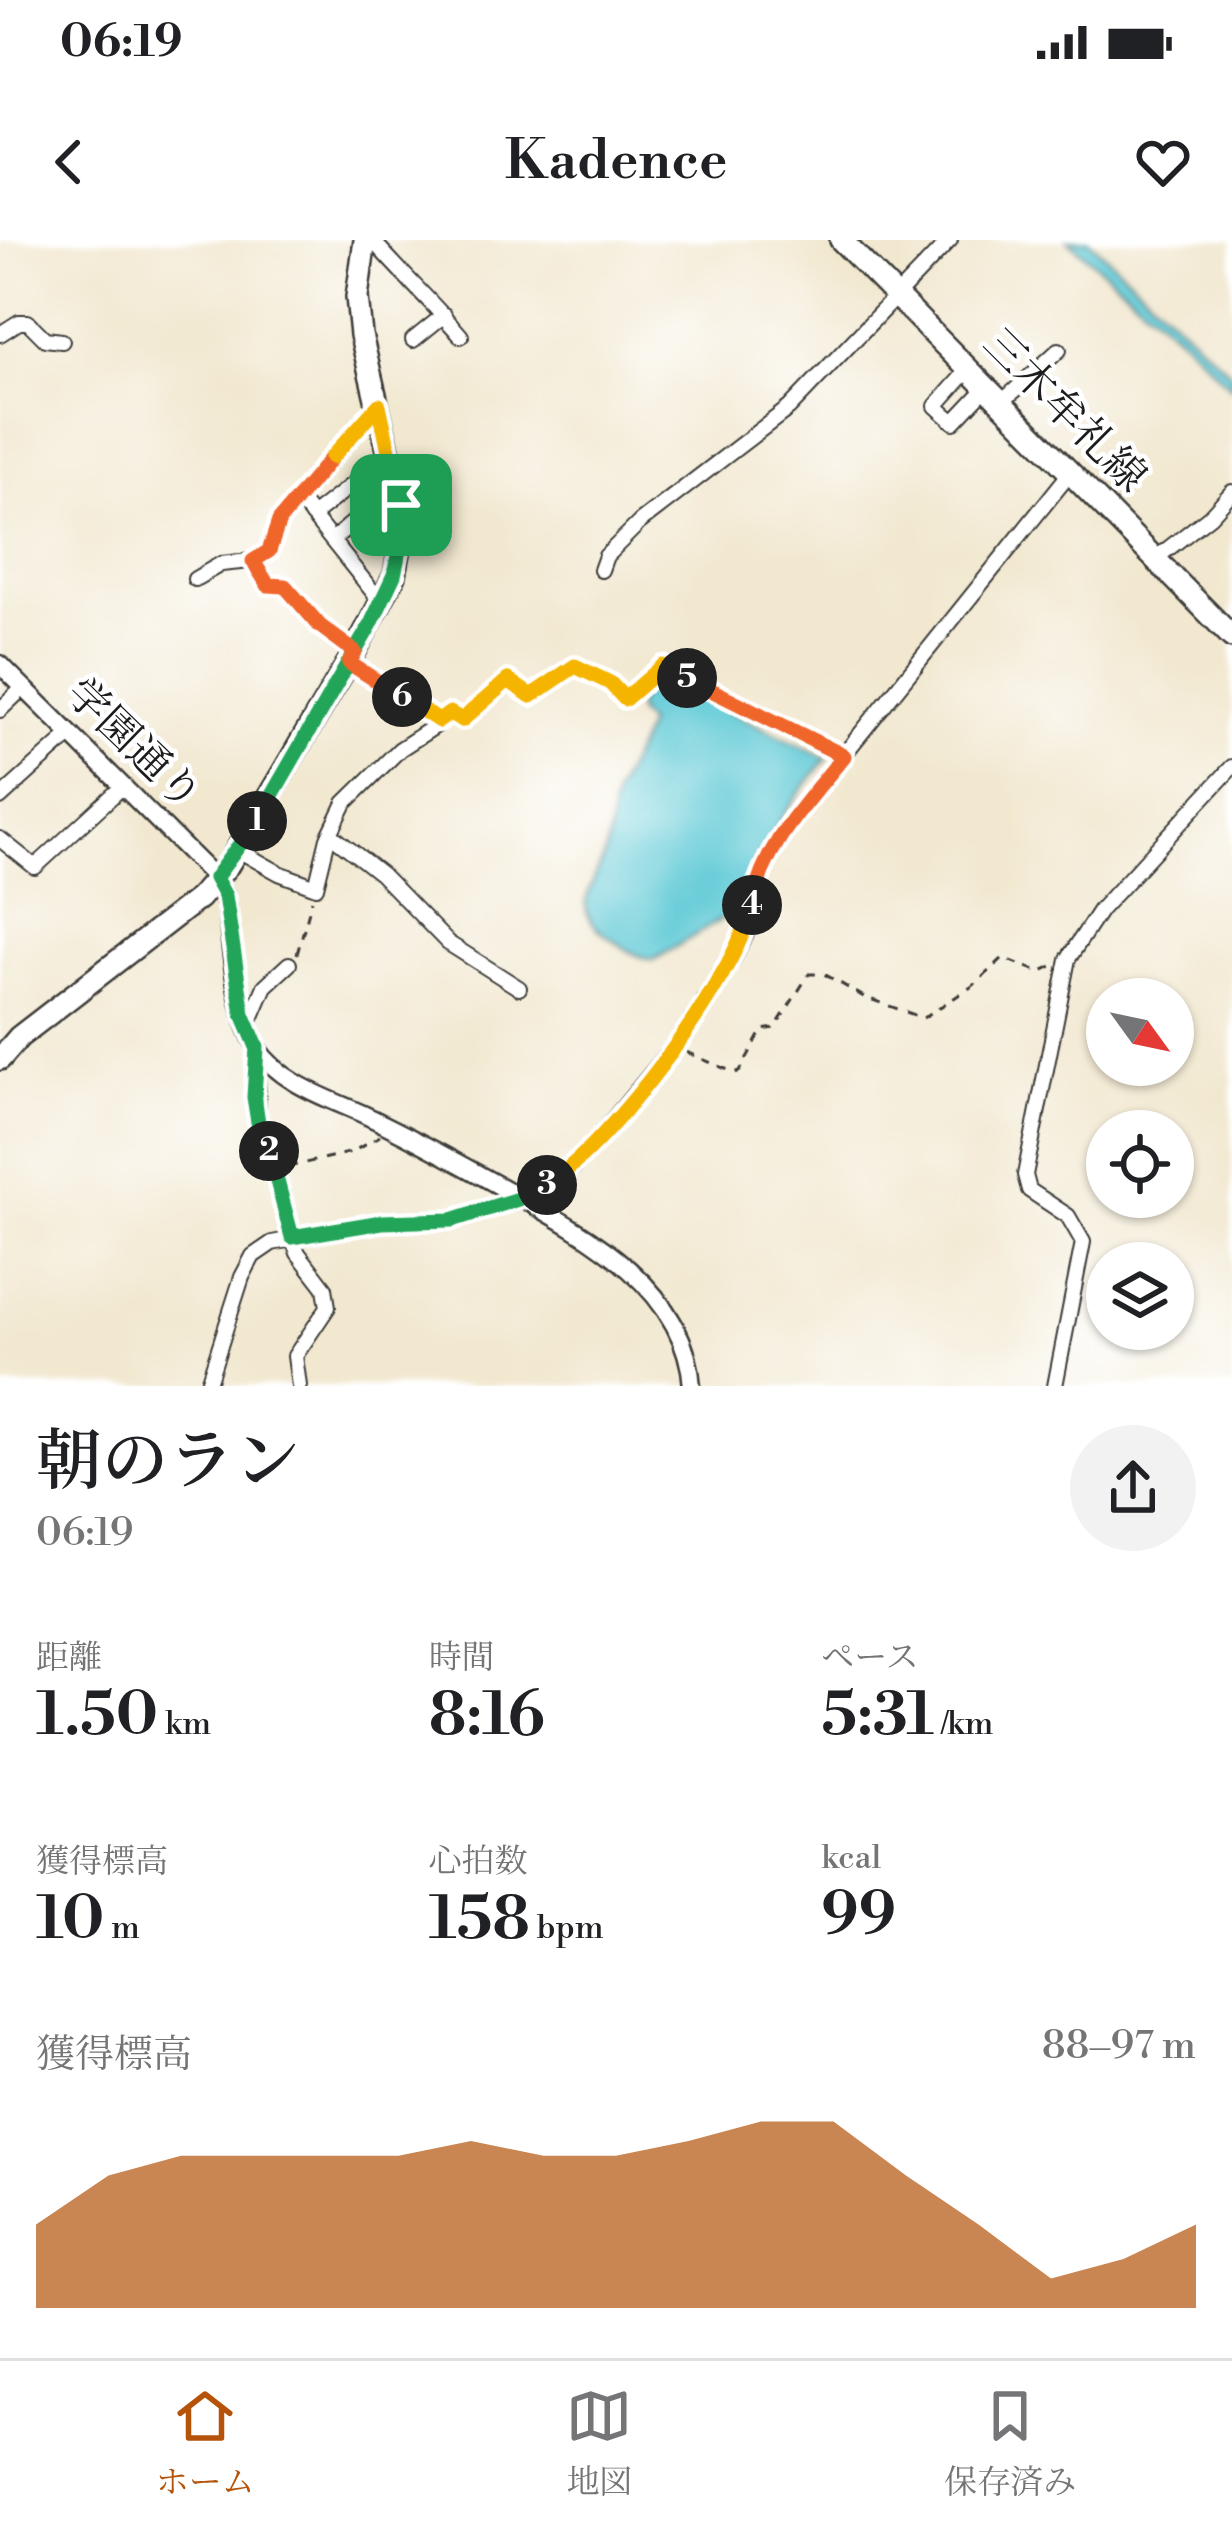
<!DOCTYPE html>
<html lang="ja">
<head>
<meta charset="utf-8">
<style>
	body { margin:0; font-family:"Libre Bodoni","Noto Serif JP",serif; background:#f2f2f2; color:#202124; height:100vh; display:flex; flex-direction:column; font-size:45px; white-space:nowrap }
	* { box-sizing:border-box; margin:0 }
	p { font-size:39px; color:#757577 }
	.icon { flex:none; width:66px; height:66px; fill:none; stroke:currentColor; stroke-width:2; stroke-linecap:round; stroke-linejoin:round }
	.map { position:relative; height:1146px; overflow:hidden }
	.sheet { display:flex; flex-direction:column; background:#fff; flex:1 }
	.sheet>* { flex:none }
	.needle { width:78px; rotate:123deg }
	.fabs { position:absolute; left:1086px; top:738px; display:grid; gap:24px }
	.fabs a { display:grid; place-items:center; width:108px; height:108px; border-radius:50%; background:#fff; box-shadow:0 3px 9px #0004; font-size:60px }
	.pin { position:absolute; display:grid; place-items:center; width:102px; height:102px; color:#fff; margin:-51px; border-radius:24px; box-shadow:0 6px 18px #0006 }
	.km { position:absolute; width:60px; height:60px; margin:-30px; border-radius:50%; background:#222; color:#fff; font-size:33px; line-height:60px; text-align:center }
	.round { display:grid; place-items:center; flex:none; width:126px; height:126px; border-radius:63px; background:#f2f2f2 }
	.overview { display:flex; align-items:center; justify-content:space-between; height:204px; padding:0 36px }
	h1 { font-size:66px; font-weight:600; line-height:90px }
	.stats { display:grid; grid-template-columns:repeat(3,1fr); gap:18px; height:204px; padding:12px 36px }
	.stats div { display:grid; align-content:center }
	.stats b { font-size:60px; font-weight:600 }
	.stats small { font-size:33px; font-weight:400 }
	.stats p { font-size:33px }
	.chart { height:336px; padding:24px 36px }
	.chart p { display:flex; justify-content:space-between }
	.chart svg { width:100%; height:216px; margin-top:12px; fill:#b45309; opacity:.7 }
	.status { display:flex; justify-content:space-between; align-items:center; height:84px; padding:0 60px; background:#fff; direction:ltr }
	.status svg { height:33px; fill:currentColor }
	header { display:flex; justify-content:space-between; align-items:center; height:156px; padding:0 36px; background:#fff; font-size:54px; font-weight:600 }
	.menu { display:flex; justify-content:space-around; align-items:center; height:168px; border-top:3px solid #e0e0e0; background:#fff; font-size:33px; color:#757577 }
	.menu a { display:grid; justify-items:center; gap:6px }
	.menu .active { color:#b45309 }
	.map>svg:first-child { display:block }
</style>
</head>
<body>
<div class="status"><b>06:19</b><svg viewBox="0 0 49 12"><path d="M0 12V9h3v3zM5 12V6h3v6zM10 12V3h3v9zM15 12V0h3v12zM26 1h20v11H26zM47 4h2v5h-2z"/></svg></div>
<header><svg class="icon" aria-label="back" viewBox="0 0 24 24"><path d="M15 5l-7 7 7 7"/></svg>Kadence<svg class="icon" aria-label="heart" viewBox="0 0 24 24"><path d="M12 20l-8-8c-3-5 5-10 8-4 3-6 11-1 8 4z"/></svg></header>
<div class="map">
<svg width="1232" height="1146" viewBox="0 0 1232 1146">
	<rect width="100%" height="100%" fill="#fff"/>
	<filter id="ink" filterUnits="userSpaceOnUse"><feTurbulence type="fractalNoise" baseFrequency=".00833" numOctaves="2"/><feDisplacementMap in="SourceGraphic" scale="24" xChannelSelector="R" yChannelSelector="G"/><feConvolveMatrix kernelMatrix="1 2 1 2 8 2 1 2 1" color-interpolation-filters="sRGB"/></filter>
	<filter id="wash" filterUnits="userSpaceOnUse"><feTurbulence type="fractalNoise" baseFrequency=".004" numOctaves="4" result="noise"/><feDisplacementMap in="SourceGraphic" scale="48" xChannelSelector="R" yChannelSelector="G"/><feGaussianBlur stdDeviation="2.7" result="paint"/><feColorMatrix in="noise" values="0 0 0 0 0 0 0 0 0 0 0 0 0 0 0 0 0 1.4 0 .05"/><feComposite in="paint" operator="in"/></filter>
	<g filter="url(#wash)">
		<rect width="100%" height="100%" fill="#f2e8d0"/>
		<g fill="#5dc9d5" stroke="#3c7278" stroke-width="3">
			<path d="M 1068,0 L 1089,0 L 1231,133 L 1232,148 L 1183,99 Z"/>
			<path d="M 660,439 L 827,518 C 791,564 755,607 743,666 L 654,720 C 638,718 625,708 612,699 C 564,668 595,649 606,610 C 612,591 608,572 615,553 C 624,529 640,509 647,484 L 637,473 L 637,462 Z"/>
		</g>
	</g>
	<g filter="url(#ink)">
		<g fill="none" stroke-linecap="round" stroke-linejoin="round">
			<defs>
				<g id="minor">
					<path d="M 375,3 C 403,35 433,63 461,96"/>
					<path d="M 0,94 L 19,82 L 28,82 L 45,99 L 62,101"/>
					<path d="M 413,100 L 444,75"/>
					<path d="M 968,130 L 936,166 L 954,182 L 986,148"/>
					<path d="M 1001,163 L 1059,110"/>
					<path d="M 298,258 L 381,362"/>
					<path d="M 312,276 L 367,233"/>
					<path d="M 332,300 L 366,272"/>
					<path d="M 1155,319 L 1210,276 L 1232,252"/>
					<path d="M 253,321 L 268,345 L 285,346 L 320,386 L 354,413"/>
					<path d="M 601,330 L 606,316 L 640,282 L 789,168 L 950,0"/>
					<path d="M 195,339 L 221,324 L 260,320 L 269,312 L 279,281 L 379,165"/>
					<path d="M 663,426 L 844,516"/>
					<path d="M 0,470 L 23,448"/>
					<path d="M 0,558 L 70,495"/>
					<path d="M 330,594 L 381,634 L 448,703 L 519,748"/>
					<path d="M 0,599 L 35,627 L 123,546"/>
					<path d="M 238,610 L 279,633 L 316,647 L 328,598 L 345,563 L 400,509 L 437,485 L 438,481 L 349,423"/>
					<path d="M 247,788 L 265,746 L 289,724"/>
					<path d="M 257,807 L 258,882 L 276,929 L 292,997 L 298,1013 L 325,1048 L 328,1067 L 295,1116 L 299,1146"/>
					<path d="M 207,1146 L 242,1037 L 253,1016 L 272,1003 L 383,982 L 452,980 L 521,958 L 574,927 L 673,807 L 733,719 L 746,694 L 765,620 L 781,593 L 1070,233"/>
					<path d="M 1055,1146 L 1083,1002 L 1068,976 L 1029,950 L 1025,935 L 1068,719 L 1100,670 L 1232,527"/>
				</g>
				<path id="tertiary" d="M 0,424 L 215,638 L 225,655 C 231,700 233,770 257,808 C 281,844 328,858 365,875 C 410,896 453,920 496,944 C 576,989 685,1042 692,1146"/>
				<g id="primary">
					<path d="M 841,0 L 1232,397"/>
					<path d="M 0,819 L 19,797 L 199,658 L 228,625 L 354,413 L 395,335 L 401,302 L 401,265 L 361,95 L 357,57 L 365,0"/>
				</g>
			</defs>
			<use href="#minor" stroke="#3c3b37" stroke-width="18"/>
			<use href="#tertiary" stroke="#3c3b37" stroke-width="21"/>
			<use href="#primary" stroke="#3c3b37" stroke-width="26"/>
			<g stroke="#3c3b37" stroke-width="3" stroke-dasharray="9 9" stroke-linecap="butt">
				<path d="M 450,473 L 462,480 L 508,440 L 535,455 L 575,426 L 610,443 L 625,459 L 653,434"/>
				<path d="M 297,714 L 312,660"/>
				<path d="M 686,812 L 735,833 L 740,831 L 762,790 L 775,788 L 809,734 L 824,734 L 864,757 L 923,778 L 974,745 L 1003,718 L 1040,732 L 1056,724"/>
				<path d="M 288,927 L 352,912 L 380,896"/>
			</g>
			<use href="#minor" stroke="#fff" stroke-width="14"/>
			<use href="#tertiary" stroke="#fff" stroke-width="16"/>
			<use href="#primary" stroke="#fff" stroke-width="21"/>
		</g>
	</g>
	<g fill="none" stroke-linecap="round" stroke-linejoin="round" filter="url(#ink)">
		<defs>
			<path id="split-1" d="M 257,581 L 371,384 L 394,335 L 401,302 L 401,265"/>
			<path id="split-2" d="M 257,581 L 215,638 L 225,656 L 243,774 L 257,807 L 254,857 L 258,882 L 269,911"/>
			<path id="split-3" d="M 269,911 L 292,997 L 382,982 L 452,980 L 521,958 L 547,945"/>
			<path id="split-4" d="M 547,945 C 611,903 736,739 752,665"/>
			<path id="split-5" d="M 687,438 L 844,516 C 806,563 764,604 752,665"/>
			<path id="split-6" d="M 402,457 L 439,481 L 450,473 L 462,480 L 508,440 L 531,456 L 575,426 L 610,443 L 625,459 L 663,426 L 687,438"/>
			<path id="split-7" d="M 332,217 L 279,281 L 269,311 L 253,321 L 268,345 L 285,346 L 320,386 L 355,412 L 349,423 L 402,457"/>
			<path id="split-8" d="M 332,217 L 379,165 L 401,265"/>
		</defs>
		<use href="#split-1" stroke="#fff" stroke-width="24"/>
		<use href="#split-2" stroke="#fff" stroke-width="24"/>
		<use href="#split-3" stroke="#fff" stroke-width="24"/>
		<use href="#split-4" stroke="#fff" stroke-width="24"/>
		<use href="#split-5" stroke="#fff" stroke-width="24"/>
		<use href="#split-6" stroke="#fff" stroke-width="24"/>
		<use href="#split-7" stroke="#fff" stroke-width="24"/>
		<use href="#split-8" stroke="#fff" stroke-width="24"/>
		<use href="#split-1" stroke="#22a559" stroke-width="15"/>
		<use href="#split-2" stroke="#22a559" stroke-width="15"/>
		<use href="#split-3" stroke="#22a559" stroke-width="15"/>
		<use href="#split-4" stroke="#f5b400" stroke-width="15"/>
		<use href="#split-5" stroke="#f0652b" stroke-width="15"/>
		<use href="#split-6" stroke="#f5b400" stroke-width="15"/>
		<use href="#split-7" stroke="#f0652b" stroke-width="15"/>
		<use href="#split-8" stroke="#f5b400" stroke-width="15"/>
	</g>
	<g text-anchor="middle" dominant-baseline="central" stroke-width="9" stroke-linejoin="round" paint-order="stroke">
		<g font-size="42" fill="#1c1c1c" stroke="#fff">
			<text transform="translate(1064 171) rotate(45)">三木牟礼線</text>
			<text transform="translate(133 505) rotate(44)">学園通り</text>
		</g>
	</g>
</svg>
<div class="fabs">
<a><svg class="needle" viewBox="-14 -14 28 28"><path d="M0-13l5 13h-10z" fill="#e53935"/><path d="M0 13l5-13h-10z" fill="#757577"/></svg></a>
<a><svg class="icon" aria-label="locate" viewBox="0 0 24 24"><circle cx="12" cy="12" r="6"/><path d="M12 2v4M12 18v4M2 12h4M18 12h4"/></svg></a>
<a><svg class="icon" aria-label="layers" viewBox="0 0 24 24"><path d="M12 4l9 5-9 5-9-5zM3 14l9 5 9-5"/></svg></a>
</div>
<div class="pin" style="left:401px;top:265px;background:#1e9e55"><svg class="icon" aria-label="arrive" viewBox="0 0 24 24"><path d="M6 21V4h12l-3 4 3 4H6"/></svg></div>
<b class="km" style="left:257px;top:581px">1</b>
<b class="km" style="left:269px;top:911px">2</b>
<b class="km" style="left:547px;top:945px">3</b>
<b class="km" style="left:752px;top:665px">4</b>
<b class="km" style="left:687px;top:438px">5</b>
<b class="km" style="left:402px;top:457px">6</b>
</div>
<section class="sheet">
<div class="overview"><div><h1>朝のラン</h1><p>06:19</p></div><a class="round"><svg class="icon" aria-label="share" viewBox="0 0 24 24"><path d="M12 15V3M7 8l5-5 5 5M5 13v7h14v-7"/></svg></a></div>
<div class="stats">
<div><p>距離</p><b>1.50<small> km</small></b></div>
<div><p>時間</p><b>8:16</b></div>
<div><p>ペース</p><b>5:31<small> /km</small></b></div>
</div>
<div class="stats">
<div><p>獲得標高</p><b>10<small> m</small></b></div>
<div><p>心拍数</p><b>158<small> bpm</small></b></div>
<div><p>kcal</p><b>99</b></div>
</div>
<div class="chart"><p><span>獲得標高</span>88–97 m</p>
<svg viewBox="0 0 160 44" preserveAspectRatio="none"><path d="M0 44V27L10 17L20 13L30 13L40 13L50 13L60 10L70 13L80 13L90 10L100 6L110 6L120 17L130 27L140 38L150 34L160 27V44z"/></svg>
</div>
</section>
<nav class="menu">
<a class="active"><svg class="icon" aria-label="home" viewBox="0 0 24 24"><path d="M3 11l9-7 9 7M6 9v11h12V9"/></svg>ホーム</a>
<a><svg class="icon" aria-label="map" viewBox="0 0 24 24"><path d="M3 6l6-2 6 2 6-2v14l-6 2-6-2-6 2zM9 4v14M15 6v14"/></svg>地図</a>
<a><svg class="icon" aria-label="saved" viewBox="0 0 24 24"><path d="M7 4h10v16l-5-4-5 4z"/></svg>保存済み</a>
</nav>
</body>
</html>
